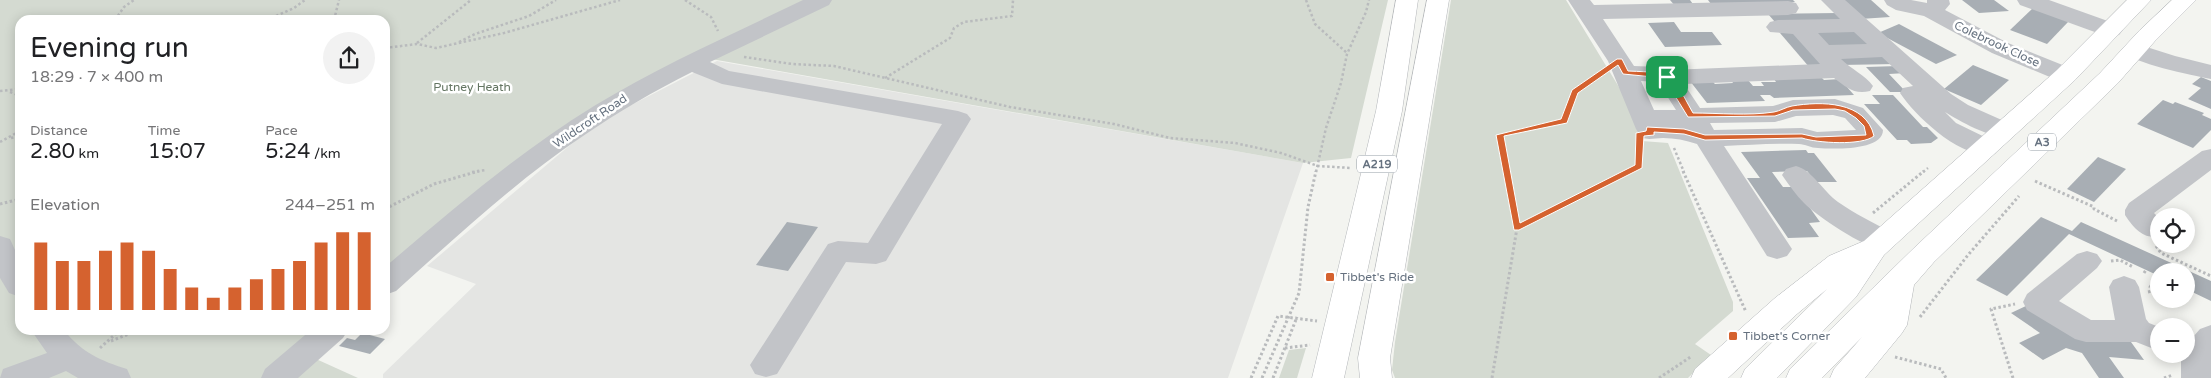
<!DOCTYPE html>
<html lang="en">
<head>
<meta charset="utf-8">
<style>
	body { margin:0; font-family:"Varela Round",sans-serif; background:#f2f2f2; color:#202124; height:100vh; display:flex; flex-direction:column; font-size:19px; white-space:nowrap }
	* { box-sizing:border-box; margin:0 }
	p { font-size:16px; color:#757577 }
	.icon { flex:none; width:28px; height:28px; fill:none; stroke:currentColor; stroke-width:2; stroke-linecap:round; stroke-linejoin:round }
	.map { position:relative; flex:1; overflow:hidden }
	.side { position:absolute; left:15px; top:15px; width:375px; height:320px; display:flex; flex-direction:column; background:#fff; border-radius:15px; box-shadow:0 2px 12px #0003 }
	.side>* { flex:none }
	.fabs { position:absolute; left:2150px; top:208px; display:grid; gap:10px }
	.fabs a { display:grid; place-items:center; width:45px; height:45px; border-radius:50%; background:#fff; box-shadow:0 2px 12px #0003; font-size:25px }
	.pin { position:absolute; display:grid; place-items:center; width:42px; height:42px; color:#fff; margin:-21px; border-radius:10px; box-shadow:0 2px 8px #0006 }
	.round { display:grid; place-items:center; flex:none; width:52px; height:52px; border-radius:26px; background:#f2f2f2 }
	.overview { display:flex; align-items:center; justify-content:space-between; height:85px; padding:0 15px }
	h1 { font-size:28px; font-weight:600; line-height:38px }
	.figures { display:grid; grid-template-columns:repeat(3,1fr); gap:8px; height:85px; padding:5px 15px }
	.figures div { display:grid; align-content:center }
	.figures b { font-size:21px; font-weight:600 }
	.figures small { font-size:14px; font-weight:400 }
	.figures p { font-size:14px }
	.chart { height:140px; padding:10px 15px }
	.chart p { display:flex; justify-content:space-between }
	.chart svg { width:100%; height:90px; margin-top:5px; stroke:#d5622f; stroke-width:6 }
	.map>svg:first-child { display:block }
</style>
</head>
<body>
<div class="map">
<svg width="2211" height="378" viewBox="0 0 2211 378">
	<rect width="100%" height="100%" fill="#f3f4f0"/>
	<path fill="#e4e5e3" d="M 717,61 L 1303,163 L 1228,378 L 383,378 L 383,374 L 476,284 L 427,266 L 569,146 L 604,119 Z"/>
	<g fill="#d4dad1">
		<path d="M 0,0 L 1388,0 L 1351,158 L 1303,163 L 694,56 L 385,271 L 385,20 L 20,20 L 20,330 L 316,330 L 294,349 L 358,378 L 0,378 Z"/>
		<path d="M 1451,0 L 1566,0 L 1625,97 L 1642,141 L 1668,143 L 1733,302 L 1733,311 L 1695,344 L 1711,355 L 1688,378 L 1395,378 L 1392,370 L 1395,342 Z"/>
		<path d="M 1306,348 L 1297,378 L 1279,378 L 1289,350 Z"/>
	</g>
	<g fill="#a8aeb4">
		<path d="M 1670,0 L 1690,0 L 1695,7 L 1676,7 Z"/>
		<path d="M 1708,0 L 1793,0 L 1795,2 L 1711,4 Z"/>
		<path d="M 1839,0 L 1871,0 L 1890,17 L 1860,19 Z"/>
		<path d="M 1962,0 L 1994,0 L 2009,11 L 1979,13 Z"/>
		<path d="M 2033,8 L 2069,21 L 2047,44 L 2010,30 Z"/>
		<path d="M 1838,13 L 1848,21 L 1775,22 L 1768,14 Z"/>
		<path d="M 1674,22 L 1681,32 L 1712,32 L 1722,45 L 1665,47 L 1648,23 Z"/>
		<path d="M 1899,24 L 1957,55 L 1936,64 L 1878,33 Z"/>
		<path d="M 1859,31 L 1876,46 L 1825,47 L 1812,32 Z"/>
		<path d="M 1798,32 L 1829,68 L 1810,68 L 1780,33 Z"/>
		<path d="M 1888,56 L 1897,64 L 1840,65 L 1833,57 Z"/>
		<path d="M 1973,65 L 2009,80 L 1981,105 L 1944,89 Z"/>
		<path d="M 1898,66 L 1906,73 L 1889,74 L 1906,92 L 1890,92 L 1866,67 Z"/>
		<path d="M 1819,75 L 1824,80 L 1840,79 L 1854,95 L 1774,98 L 1770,95 L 1760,95 L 1765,101 L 1707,103 L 1690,81 L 1712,81 L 1715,84 L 1733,83 L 1731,80 L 1747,79 L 1753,86 L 1764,86 L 1761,82 L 1776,82 L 1772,76 Z"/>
		<path d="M 2201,77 L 2211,81 L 2211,109 L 2188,99 L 2201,88 L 2192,84 Z"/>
		<path d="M 1872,95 L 1893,95 L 1923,127 L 1927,127 L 1938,138 L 1931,143 L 1911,144 L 1907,140 L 1897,140 L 1864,104 L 1880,104 Z"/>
		<path d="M 2163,100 L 2173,104 L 2175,102 L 2204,113 L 2202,115 L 2211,119 L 2211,130 L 2193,148 L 2137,124 Z"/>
		<path d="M 1806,150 L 1808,153 L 1814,153 L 1837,182 L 1816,182 L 1807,171 L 1772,172 L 1783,187 L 1795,187 L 1820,222 L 1809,223 L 1819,237 L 1788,238 L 1747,178 L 1760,178 L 1741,152 Z"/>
		<path d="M 2098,157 L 2126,169 L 2094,202 L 2067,189 Z"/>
		<path d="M 2041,217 L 2072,231 L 2081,222 L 2211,281 L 2211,301 L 2186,289 L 2186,271 L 2159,271 L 2159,276 L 2069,234 L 2007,296 L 1976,280 Z"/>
		<path d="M 787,222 L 818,227 L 788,271 L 756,265 Z"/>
		<path d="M 2028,305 L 2077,339 L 2131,342 L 2144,360 L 2109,357 L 2124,378 L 2099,378 L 2082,353 L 2066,348 L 2043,360 L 2019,343 L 2040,333 L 2011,313 Z"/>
		<path d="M 362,333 L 385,339 L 370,354 L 339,346 L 347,338 L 355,340 Z"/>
	</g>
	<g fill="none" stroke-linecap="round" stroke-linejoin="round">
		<defs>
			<g id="major">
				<path d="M 1396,0 L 1418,0 L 1402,111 L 1344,378 L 1312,378 L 1376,111 Z"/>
				<path d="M 1427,0 L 1449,0 L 1390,358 L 1392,378 L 1360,378 L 1358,358 Z"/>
			</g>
			<g id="highway">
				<path d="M 2127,0 L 2151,0 L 2075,80 L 1884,255 L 1856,297 L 1777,378 L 1741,378 L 1745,369 L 1827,289 L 1797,314 L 1728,378 L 1691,378 L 1695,369 L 1775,298 L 1829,256 L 1864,241 L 2057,70 Z"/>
				<path d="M 2172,0 L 2196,0 L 2155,41 L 2118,83 L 1934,262 L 1914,285 L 1907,325 L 1902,333 L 1865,378 L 1830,378 L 1834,369 L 1862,337 L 1822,378 L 1786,378 L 1790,369 L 1914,248 L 2100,73 L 2139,31 Z"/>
			</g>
		</defs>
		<use href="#major" stroke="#b3b6b9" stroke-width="1"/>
		<use href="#highway" stroke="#b2b5b8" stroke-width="1"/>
		<g stroke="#b9bbbd" stroke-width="2.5" stroke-dasharray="2.5 2.5" stroke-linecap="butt">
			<path d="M 685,0 L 711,17 L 718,31"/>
			<path d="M 1306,0 L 1315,24 L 1347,53"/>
			<path d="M 115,20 L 124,7 L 134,0"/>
			<path d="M 267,20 L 294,8 L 305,0"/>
			<path d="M 334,20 L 339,0"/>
			<path d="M 459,42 L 475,34 L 529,16 L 556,0"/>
			<path d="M 417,43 L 471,0"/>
			<path d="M 385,48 L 417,44 L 436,48 L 504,33 L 620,0"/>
			<path d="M 744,57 L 792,64 L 834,66 L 1010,107 L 1114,124 L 1170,138 L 1235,143 L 1281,153 L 1318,166 L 1351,168"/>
			<path d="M 885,78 L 950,38 L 954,28 L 964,22 L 1012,16 L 1013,0"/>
			<path d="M 0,91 L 20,89"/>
			<path d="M 10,92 L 20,96"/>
			<path d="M 11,138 L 20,136"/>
			<path d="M 0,142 L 20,131"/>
			<path d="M 1674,148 L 1684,172"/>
			<path d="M 472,172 L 486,170"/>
			<path d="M 1316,172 L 1326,128 L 1341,83 L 1347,54 L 1366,12 L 1369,0"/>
			<path d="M 1507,172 L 1500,135 L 1564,121 L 1574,92 L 1603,73"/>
			<path d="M 1629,172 L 1639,167 L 1640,147"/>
			<path d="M 1923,172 L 1928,168"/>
		</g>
		<g stroke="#b9bbbd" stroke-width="3" stroke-dasharray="2.5 2.5" stroke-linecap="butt">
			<path d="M 1683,171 L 1746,312"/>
			<path d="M 2035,181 L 2094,207 L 2094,209 L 2117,221"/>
			<path d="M 0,204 L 20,199"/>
			<path d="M 385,209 L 434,184 L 479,171"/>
			<path d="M 1873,213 L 1924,171"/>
			<path d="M 1517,228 L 1631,171"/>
			<path d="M 2156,246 L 2161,253 L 2211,276"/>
			<path d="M 2111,261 L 2120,260 L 2133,267"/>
			<path d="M 2144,273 L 2146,270"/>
			<path d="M 2148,292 L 2156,290 L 2149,286"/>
			<path d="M 1920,317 L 1968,255 L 2019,196"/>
			<path d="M 111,341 L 139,330"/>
			<path d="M 100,348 L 120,330"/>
			<path d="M 1285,348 L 1310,345"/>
			<path d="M 1895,357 L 1941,369 L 1946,378"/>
			<path d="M 1251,378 L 1278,316 L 1317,321"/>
			<path d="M 1262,378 L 1299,293 L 1308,207 L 1316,171"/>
			<path d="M 1273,378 L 1297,317"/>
			<path d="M 1492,378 L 1517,228 L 1507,171"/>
			<path d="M 1659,378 L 1692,356"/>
			<path d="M 2013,378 L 1991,309 L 2015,304"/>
			<path d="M 2164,378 L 2173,375"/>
		</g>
		<g fill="#c2c4c8" fill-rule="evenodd">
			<path d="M 803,0 L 832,0 L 829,5 L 710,62 L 729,71 L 958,111 L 967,114 L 971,119 L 886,261 L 876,264 L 846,262 L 777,374 L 766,377 L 755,374 L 750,365 L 828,244 L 838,241 L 868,243 L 942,124 L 722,84 L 692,72 C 654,91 618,112 583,136 C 516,181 456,237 396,291 L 385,295 L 385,267 C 452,210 519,152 594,106 C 661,65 733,34 803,0 Z"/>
			<path d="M 1568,0 L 1590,0 L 1594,5 L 1788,1 L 1796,3 L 1799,8 L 1796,13 L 1788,15 L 1603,19 L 1634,66 L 1660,67 L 1670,70 L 1820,64 L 1793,34 L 1770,32 L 1766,27 L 1770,22 L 1778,20 L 1840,19 L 1821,0 L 1845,0 L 1951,94 L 1968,105 L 2013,125 L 2017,131 L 2013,137 C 1995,141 1961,122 1945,112 L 1956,123 L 1995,142 L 1999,148 L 1995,154 C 1964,162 1916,117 1900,93 L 1903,88 L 1913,86 L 1882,57 L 1841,59 C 1851,69 1865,75 1873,86 L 1870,91 C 1854,95 1846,87 1834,78 L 1684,84 L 1700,108 L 1773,106 L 1793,100 L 1835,99 L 1863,108 L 1883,130 C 1883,151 1833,149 1818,148 C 1811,148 1805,144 1799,144 C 1774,143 1749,145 1724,146 L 1792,249 L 1787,256 L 1777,259 L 1767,256 L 1697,144 C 1685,140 1675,138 1663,138 C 1655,138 1650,140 1642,138 L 1636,129 L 1608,61 ZM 1854,32 L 1867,44 L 1829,45 L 1818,33 ZM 1641,81 L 1658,82 L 1676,110 L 1654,110 ZM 1833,115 L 1845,118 L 1856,130 L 1817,132 L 1802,128 L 1714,130 L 1710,123 L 1775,122 L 1796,116 Z"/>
			<path d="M 1884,0 L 1911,0 L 1927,3 L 1927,0 L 1949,0 L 1950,4 L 1945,10 L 2008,43 L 2075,70 L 2078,75 L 2075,80 L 2066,82 L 2057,80 L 1992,53 L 1924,16 L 1896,10 L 1887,5 Z"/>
			<path d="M 2017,0 L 2049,0 L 2119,25 L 2123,30 L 2119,35 L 2111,37 L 2103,35 L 2020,5 Z"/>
			<path d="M 2134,43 L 2175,56 L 2211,65 L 2211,79 C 2192,75 2132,64 2122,50 L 2126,45 Z"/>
			<path d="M 2211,149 L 2211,170 L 2154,213 L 2159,218 L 2159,236 C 2143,240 2133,227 2125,215 L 2125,210 L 2129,203 L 2202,151 Z"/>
			<path d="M 1796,166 C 1812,170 1823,191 1838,202 C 1855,214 1874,223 1893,233 L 1897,240 L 1893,247 C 1890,248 1885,250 1882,249 C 1864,248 1817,216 1804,203 C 1796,195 1789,185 1782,175 L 1786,169 Z"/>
			<path d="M 0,236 L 10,239 L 20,261 L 20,297 L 9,293 L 0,278 Z"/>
			<path d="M 2087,251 L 2097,254 L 2102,261 L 2097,268 L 2059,301 L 2091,320 L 2115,320 L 2109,287 L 2113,280 L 2124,276 L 2135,280 L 2139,287 L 2146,319 L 2149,323 L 2159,327 L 2159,351 L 2136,342 L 2086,342 L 2075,339 L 2027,310 L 2023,302 L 2027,294 L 2077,254 Z"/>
			<path d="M 2211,325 L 2211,378 L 2181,378 L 2181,354 L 2186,354 L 2186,345 L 2200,329 Z"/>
			<path d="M 31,330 L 64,330 C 81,352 101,361 127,369 L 131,378 L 78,378 L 66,371 L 49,378 L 0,378 L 3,369 L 47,353 Z"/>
			<path d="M 311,330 L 348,330 L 343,338 L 298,378 L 261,378 L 265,369 Z"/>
		</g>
		<use href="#major" fill="#fff" fill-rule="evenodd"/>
		<use href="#highway" fill="#fff" fill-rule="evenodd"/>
	</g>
	<path fill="#d5622f" stroke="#fff" fill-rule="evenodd" d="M 1617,59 L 1622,59 L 1628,71 C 1676,73 1670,72 1693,113 C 1719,113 1748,116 1774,112 C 1780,111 1786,107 1792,106 C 1821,101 1866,101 1874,136 C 1862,146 1817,143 1802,138 L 1705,140 L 1684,134 L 1654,132 L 1654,135 L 1644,136 L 1642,168 L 1519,230 L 1514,230 L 1496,135 L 1561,119 L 1572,90 ZM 1618,65 L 1623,74 L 1664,78 L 1688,117 L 1775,116 L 1793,110 L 1835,109 L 1845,111 L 1856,118 L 1864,126 L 1866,135 L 1816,137 L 1802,134 L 1705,135 L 1684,129 L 1647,127 L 1646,131 L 1636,133 L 1635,165 L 1520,223 L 1504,136 L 1567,123 L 1578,93 Z"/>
	<g fill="#d5622f" stroke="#fff" stroke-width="2">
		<rect x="1325" y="272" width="10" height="10" rx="2.5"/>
		<rect x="1728" y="331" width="10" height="10" rx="2.5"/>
	</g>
	<g text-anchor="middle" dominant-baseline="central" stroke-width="5" stroke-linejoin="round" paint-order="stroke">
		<g fill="#fff" stroke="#939ca5" stroke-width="1">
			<rect x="2028" y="133.5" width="28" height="17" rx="4"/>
			<rect x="1357" y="155.5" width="40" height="17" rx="4"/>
		</g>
		<g font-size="11" font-weight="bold" fill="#65717f">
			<text x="2042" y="142">A3</text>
			<text x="1377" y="164">A219</text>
		</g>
		<g font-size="12" fill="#65717f" stroke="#fff">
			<text transform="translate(1997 44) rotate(25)">Colebrook Close</text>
			<text transform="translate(590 121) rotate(-34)">Wildcroft Road</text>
		</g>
		<g font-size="12" fill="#657663" stroke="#fff">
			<text x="472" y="87">Putney Heath</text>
		</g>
		<g font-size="12" fill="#65717f" stroke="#fff" text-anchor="start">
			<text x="1340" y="277">Tibbet's Ride</text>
			<text x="1743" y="336">Tibbet's Corner</text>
		</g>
	</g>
</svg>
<div class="fabs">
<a><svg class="icon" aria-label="locate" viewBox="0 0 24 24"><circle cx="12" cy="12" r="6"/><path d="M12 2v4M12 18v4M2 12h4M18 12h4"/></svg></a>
<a>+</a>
<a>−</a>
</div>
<div class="pin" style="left:1667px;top:77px;background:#1e9e55"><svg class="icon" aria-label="arrive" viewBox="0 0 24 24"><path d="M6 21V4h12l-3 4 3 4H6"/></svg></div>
<section class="side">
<div class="overview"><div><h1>Evening run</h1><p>18:29 · 7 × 400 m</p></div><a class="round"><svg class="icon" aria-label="share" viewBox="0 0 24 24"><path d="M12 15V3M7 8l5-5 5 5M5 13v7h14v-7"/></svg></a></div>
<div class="figures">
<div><p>Distance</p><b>2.80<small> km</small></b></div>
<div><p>Time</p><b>15:07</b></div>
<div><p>Pace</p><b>5:24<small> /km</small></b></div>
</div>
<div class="chart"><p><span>Elevation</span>244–251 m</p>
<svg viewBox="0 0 160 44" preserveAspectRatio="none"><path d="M5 44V11M15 44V20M25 44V20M35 44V15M45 44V11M55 44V15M65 44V24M75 44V33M85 44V38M95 44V33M105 44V29M115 44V24M125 44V20M135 44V11M145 44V6M155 44V6"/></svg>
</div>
</section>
</div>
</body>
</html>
